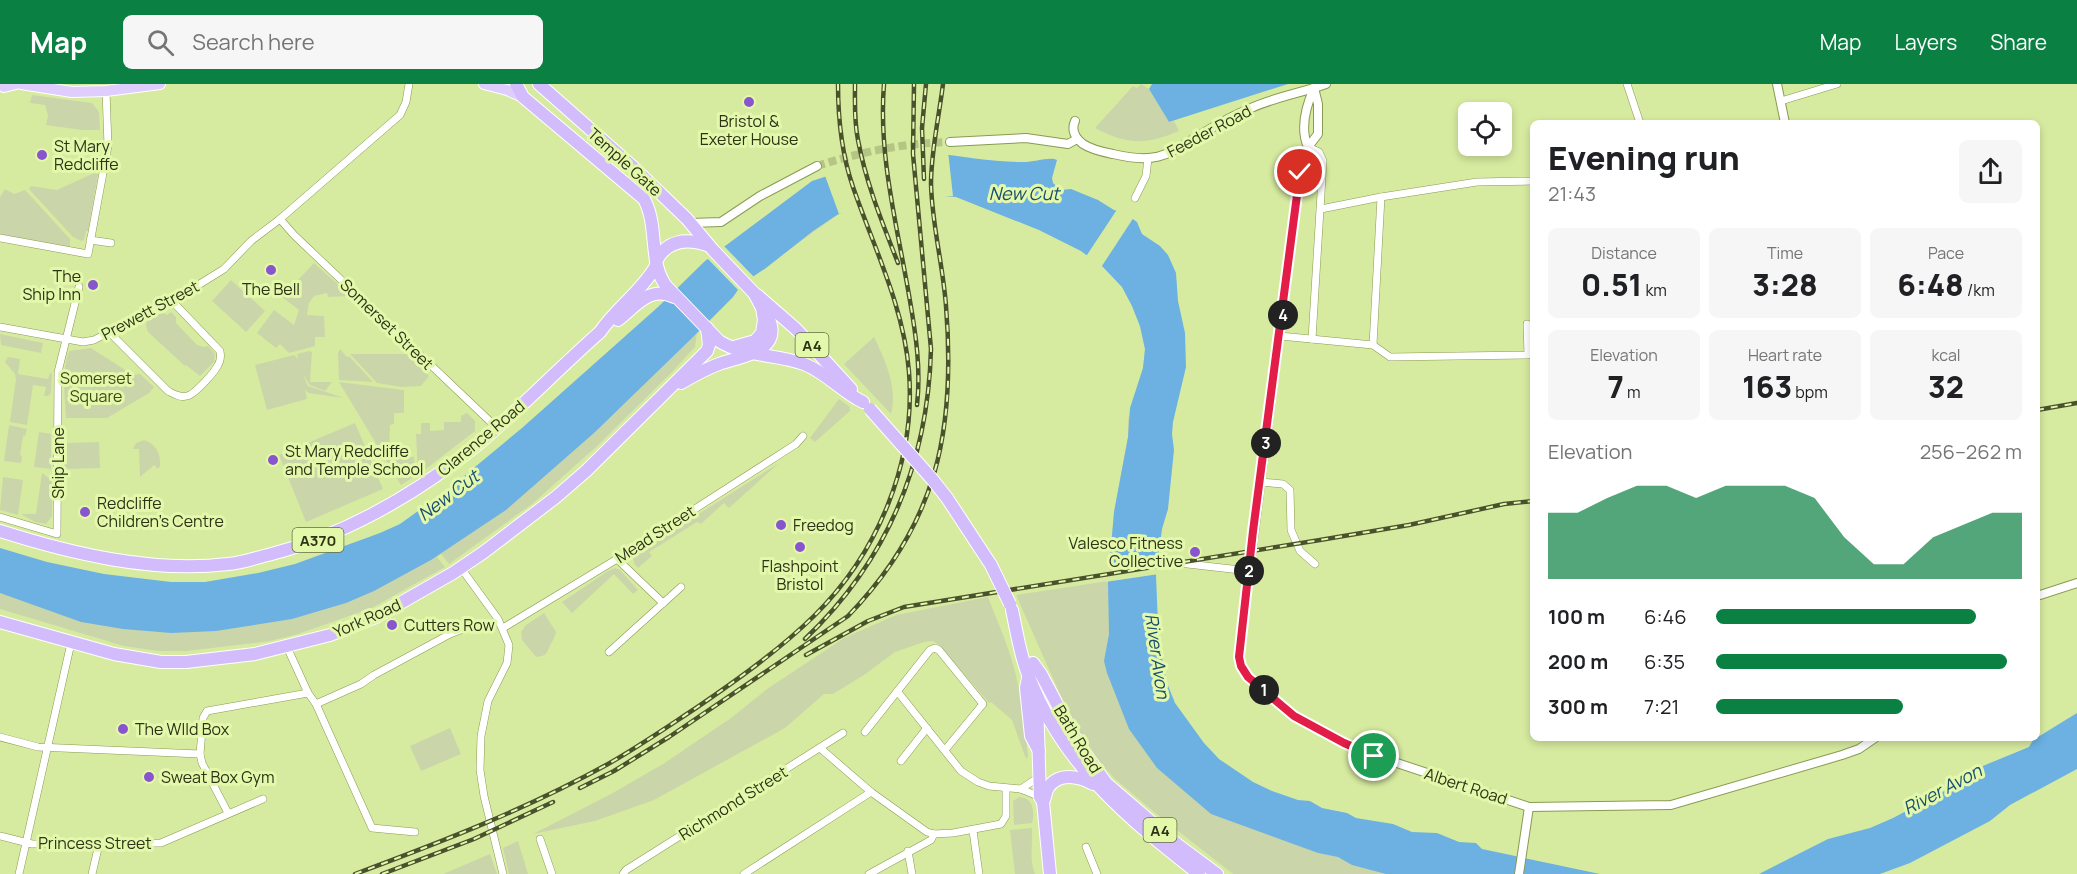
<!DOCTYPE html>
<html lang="en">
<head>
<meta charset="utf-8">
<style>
	body { margin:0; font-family:Manrope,sans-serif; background:#f6f6f6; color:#202124; height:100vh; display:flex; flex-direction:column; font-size:22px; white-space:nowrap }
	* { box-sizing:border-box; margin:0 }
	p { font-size:20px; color:#757577 }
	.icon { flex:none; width:33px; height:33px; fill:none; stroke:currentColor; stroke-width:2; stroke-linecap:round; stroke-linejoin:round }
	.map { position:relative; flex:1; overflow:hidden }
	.drawer { position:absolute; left:1530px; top:36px; width:510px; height:621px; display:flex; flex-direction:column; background:#fff; border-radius:9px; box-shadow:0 3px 9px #0003 }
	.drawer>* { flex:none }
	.buttons { position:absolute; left:1458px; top:18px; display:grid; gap:12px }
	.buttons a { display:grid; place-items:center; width:54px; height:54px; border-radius:9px; background:#fff; box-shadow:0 3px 9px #0003; font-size:30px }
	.pin { position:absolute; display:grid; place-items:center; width:51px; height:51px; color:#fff; margin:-26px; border:3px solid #fff; border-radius:50%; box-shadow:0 2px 6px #0007 }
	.km { position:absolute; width:30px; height:30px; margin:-15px; border-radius:50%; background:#222; color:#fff; font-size:16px; line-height:30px; text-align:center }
	.round { display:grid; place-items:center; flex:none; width:63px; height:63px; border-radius:9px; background:#f6f6f6 }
	.head { display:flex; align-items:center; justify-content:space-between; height:102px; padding:0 18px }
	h1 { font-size:33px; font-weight:800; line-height:45px }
	.stats { display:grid; grid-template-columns:repeat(3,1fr); gap:9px; height:102px; padding:6px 18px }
	.stats div { display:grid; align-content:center; border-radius:9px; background:#f6f6f6; text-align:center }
	.stats b { font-size:30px; font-weight:800 }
	.stats small { font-size:16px; font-weight:400 }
	.stats p { font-size:16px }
	.chart { height:168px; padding:12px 18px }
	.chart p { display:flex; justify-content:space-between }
	.chart svg { width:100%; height:108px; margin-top:6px; fill:#0b8043; opacity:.7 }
	ul { padding:0 18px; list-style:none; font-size:20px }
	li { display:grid; grid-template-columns:96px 72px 1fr; align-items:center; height:45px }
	li i { height:15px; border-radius:8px; background:#0b8043 }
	header { display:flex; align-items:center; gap:36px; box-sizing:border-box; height:84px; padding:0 30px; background:#0b8043; color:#fff }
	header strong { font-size:28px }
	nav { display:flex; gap:33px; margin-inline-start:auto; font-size:21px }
	.search { width:420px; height:54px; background:#f6f6f6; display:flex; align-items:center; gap:15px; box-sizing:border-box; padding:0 21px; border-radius:9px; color:#757577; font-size:22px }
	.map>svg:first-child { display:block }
</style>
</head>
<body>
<header>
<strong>Map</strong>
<div class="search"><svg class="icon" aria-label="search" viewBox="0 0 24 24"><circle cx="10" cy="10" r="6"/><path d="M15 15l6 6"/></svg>Search here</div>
<nav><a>Map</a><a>Layers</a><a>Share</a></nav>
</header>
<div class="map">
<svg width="2077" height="790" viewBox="0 0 2077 790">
	<rect width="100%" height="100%" fill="#d7eba0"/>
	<g fill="#cad6aa">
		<path d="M 1141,0 L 1149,5 L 1169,38 L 1174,37 L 1179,47 C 1146,61 1127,61 1095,44 L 1133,2 L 1137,4 Z"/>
		<path d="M 32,11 L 92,19 L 99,28 L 100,46 L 82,46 L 46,41 L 48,31 L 45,21 L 30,19 Z"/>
		<path d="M 94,89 L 98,90 L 88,147 L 86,147 L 84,156 L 81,157 L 73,153 L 29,105 L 31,102 L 57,106 Z"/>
		<path d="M 5,105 L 14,110 L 25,106 L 70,155 L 70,163 L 0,150 L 0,113 Z"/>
		<path d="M 875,105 L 1007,107 L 1144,215 L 1146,311 L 1161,659 L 1450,790 L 1233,790 L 1159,732 L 1115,695 L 1095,673 L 1071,635 L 1016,511 L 1108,497 L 1114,428 L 1128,353 L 1128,335 L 1143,284 L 1145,265 L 1140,243 L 1132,222 L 1122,203 L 1103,183 L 1081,167 L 1039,146 L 956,113 L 930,110 L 918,110 L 857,122 L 837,131 L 742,200 L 733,213 L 697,249 L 695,263 L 671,289 L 596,363 L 532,420 L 449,480 L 441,470 L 437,473 L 445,483 L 372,524 L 298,550 L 270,557 L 187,567 L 158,567 L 124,562 L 0,525 L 0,499 L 298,523 L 720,209 Z"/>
		<path d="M 314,179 L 351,212 L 328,213 L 327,209 L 314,212 L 309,219 L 307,231 L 324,232 L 325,253 L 315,253 L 315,262 L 289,269 L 280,260 L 276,264 L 257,249 L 274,226 L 294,241 L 299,226 L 282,213 Z"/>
		<path d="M 231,196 L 265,227 L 246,248 L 212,217 Z"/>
		<path d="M 163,228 L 167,231 L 171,228 L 176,233 L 176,239 L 197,261 L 204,263 L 208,262 L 215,270 L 214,278 L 200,292 L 186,281 L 185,282 L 148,248 L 146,241 L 147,237 Z"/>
		<path d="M 0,250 L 43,259 L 41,269 L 1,261 Z"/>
		<path d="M 874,253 C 885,276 898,304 891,330 L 844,280 Z"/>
		<path d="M 91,264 L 133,291 L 140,290 L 154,303 L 149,309 L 107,334 L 66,334 C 65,311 61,289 69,267 Z"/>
		<path d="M 340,265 L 347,273 L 349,272 L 373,298 L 339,296 L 338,269 Z"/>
		<path d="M 309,267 L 312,268 L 310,298 L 332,298 L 325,307 L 310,301 L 303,290 L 308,302 L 344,314 L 308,309 L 305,305 L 307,315 L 267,326 L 255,281 L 294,271 L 298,275 L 297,270 Z"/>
		<path d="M 350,270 L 406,270 L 429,292 L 421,302 L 401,303 L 377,299 Z"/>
		<path d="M 8,273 L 20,275 L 18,290 L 48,295 L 50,289 L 52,290 L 51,309 L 48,312 L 44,312 L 46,303 L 33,301 L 27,341 L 10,338 L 16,295 L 15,290 L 5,278 Z"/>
		<path d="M 339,298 L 404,306 L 404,329 L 394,329 L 394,340 L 390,341 L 389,372 L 414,373 L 415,392 L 401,401 Z"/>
		<path d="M 839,315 L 850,323 L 849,325 L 851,326 L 815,358 L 810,354 Z"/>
		<path d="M 467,329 L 475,337 L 475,347 L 418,391 L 416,350 L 421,350 L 421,339 L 430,339 L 430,347 L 444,346 L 444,338 L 461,338 L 461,332 Z"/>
		<path d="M 355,339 L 383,405 L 306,438 L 279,371 Z"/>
		<path d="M 9,341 L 27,345 L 25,352 L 23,352 L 20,371 L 22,372 L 21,379 L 4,377 Z"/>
		<path d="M 39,348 L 51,350 L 51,385 L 34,383 Z"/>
		<path d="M 144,356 C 156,360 161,370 160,382 L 158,385 L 154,381 L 140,393 L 139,365 L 133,365 L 136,359 Z"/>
		<path d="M 99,358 L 100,384 L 64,385 L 64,359 Z"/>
		<path d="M 779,379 L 729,424 L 724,419 L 701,440 L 697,438 L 649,468 L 652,472 L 638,484 L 634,479 L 633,473 L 637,469 Z"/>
		<path d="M 42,389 L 52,396 L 52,432 L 46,440 L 35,438 L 21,430 L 36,430 Z"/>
		<path d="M 3,393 L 23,396 L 18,431 L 0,426 Z"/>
		<path d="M 615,484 L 620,486 L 638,506 L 633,510 L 614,490 L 572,529 L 562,518 L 608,487 Z"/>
		<path d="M 988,513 C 997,537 1008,560 1014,584 C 1022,613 1025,643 1028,673 L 1026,675 L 1012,636 L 991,618 L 989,619 L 939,561 L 933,557 L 924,558 L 895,568 L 864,591 L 833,610 L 824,610 L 785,644 L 654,716 L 595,737 L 533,750 L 611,710 L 663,680 L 731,634 L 767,605 L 844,554 L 896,531 Z"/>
		<path d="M 544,529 L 556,548 C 555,554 552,557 550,562 C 546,570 546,572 536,573 L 522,556 L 521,548 L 526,541 Z"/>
		<path d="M 450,644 L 461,670 L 421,687 L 410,662 Z"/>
		<path d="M 1019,713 C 1033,713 1035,728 1032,739 L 1014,741 L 1013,717 Z"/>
		<path d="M 1032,744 C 1033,761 1029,775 1035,790 L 1015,790 L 1010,746 Z"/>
		<path d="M 518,757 L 528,790 L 509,790 L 503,764 Z"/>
		<path d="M 490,770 L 497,790 L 443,790 Z"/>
	</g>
	<g fill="#6cb1e2">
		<path d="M 1152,0 L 1288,0 L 1169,38 L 1149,5 Z"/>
		<path d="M 932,69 C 962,72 991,78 1021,78 C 1032,79 1050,72 1057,76 L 1052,94 L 1053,99 L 1061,106 L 1071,105 L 1098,116 L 1114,126 L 1123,128 L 1137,138 L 1142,150 L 1160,162 L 1168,171 L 1176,189 L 1178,217 L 1185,249 L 1186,283 L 1173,338 L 1172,350 L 1174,366 L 1168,425 L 1162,445 L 1156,491 L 1158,542 L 1163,580 L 1167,599 L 1175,619 L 1204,659 L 1219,675 L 1253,698 L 1272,707 L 1298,716 L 1310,717 L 1322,724 L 1347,729 L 1356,734 L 1393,740 L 1412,748 L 1437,749 L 1459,758 L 1476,759 L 1482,765 L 1600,790 L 1386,790 L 1352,781 L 1338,773 L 1318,769 L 1211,730 L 1157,684 L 1129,645 L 1107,589 L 1104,577 L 1109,550 L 1108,498 L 1114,428 L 1128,353 L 1130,324 L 1143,284 L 1145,265 L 1140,242 L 1132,222 L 1122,203 L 1103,183 L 1081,167 L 1039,146 L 956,113 L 918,110 L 857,122 L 837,131 L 813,147 L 766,184 L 742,200 L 733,213 L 691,255 L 594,349 L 506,426 L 431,476 L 374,507 L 346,519 L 292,535 L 216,547 L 171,549 L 123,545 L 81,538 L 0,509 L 0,464 L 47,478 L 104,490 L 171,498 L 205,498 L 258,489 L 295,480 L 380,449 L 400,440 L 446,407 L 522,344 L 658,223 L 705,177 L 812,97 L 888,72 Z"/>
		<path d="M 2077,629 L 2077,685 L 2010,721 L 1990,737 L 1910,779 L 1880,790 L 1759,790 L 1828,755 L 1870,744 L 1893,734 L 1948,705 L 1954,696 L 1972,689 L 1973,686 L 2029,663 L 2033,656 Z"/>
	</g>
	<g fill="#d7eba0">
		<path d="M 914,66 L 948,67 L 953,112 L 894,115 L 839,130 L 824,89 L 887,69 Z"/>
		<path d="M 1118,124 L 1125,126 L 1134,133 L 1100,185 L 1085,174 Z"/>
		<path d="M 722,160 L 755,194 L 740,208 L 706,173 Z"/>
		<path d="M 1161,475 L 1159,490 L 1105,498 L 1107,483 Z"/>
	</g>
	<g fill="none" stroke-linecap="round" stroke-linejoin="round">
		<path stroke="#b5c684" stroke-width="8" stroke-dasharray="8 4" stroke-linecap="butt" d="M 817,82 C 861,68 903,59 950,58"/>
		<defs>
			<g id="minor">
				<path d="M 1627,0 L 1640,39"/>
				<path d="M 1781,17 L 1837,0"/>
				<path d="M 1308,63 L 1319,68 L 1323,77 L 1312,255"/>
				<path d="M 1135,114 L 1146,92 L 1148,74"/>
				<path d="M 1321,125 L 1381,113 L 1477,98 L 1533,97"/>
				<path d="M 280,135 L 294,151 L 497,344"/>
				<path d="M 0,154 L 88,170 L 108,62 L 106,7"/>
				<path d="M 90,156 L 111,159"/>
				<path d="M 0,243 L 83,258 L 94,256 L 195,203 L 224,185 L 251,157 L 280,135 L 400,31 L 406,18 L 409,0"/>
				<path d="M 110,249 L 168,307 C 174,310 180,314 187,312 C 194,311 215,288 218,281 C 221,276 221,272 220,267 L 171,216"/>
				<path d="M 1280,252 L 1373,261 L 1390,273 L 1528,271 L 1527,240"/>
				<path d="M 1373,261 L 1381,113"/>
				<path d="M 1260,398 L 1283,400 L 1290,406 L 1291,446 L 1300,467 L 1315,480"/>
				<path d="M 0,433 L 57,450 L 58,288 L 79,203"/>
				<path d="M 617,475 L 663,519"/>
				<path d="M 1170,478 L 1249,487"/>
				<path d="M 461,484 L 498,535 L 509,561 L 507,579 L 488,617 L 481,652 L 480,686 L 484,712 L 503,790"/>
				<path d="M 503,544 L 617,475 L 796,360 L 803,352"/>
				<path d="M 287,563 L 308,609 L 316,620 L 372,744 L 415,748"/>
				<path d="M 609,568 L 681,503"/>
				<path d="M 897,607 L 961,687 L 978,698 L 989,702 L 1021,705 L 1040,713"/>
				<path d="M 316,620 L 361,600 L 374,591 L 450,550 L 463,545"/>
				<path d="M 865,648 L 930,566 L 935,564 L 939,566 L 983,620 L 945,666"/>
				<path d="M 0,653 L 38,663 L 200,670"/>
				<path d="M 820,664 L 871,708 L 927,748 L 934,750 L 953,749 L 1001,740 L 1006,732 L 1006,704"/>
				<path d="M 901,677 L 927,644"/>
				<path d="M 1021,705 L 1039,693"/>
				<path d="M 228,729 L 202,679 L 200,670 L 203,634 L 207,627 L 308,609"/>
				<path d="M 973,747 L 979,790"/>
				<path d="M 0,752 L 32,760 L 161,759 L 263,715"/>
				<path d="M 540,755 L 552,790"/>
				<path d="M 1086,763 L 1097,790"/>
				<path d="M 908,767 L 912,790"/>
				<path d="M 19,790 L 71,559"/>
				<path d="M 92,790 L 99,760"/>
				<path d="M 623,790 L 626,786 L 843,649"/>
				<path d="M 744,790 L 871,708"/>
				<path d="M 869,790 L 931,756 L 934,750"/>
			</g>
			<g id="tertiary">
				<path d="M 1777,0 L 1785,39"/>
				<path d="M 1314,4 L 1318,20 L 1318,50 L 1308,63 L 1300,88 L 1244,527 L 1239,573 L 1241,582 L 1248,593 L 1294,632 L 1344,659 L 1379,673 L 1529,723 L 1671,721 L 1842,671 L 1859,665 L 1875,654"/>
				<path d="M 1075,37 C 1071,46 1075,54 1083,60 C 1092,66 1103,68 1113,70 C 1163,82 1171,67 1210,45 C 1223,37 1237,30 1251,24 C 1275,13 1301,9 1326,0"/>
				<path d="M 950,58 L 1026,54 L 1068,60 L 1077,55"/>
				<path d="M 1308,63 C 1300,45 1306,22 1314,4"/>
				<path d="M 690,139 L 721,138 L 760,112 L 817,82"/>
				<path d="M 2037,512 L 2077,499"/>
				<path d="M 1519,790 L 1529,723"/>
			</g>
			<g id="primary">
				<path d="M 21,0 L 72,8 L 106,7 L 160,0"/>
				<path d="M 484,0 L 507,6 L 523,13"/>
				<path d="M 4,3 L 16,0"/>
			</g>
			<g id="trunk">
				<path d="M 516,0 L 523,13 L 644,115 C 659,143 648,177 666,202 L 719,257 C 744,273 777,270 804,280 C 827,289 842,308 863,318"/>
				<path d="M 539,0 L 633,83 L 687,135 L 713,166 L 754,209 L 762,224 L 764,236 L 762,249 L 755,257 L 734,263"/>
				<path d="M 656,177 C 667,156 686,154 707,161"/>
				<path d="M 757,211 L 796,245 L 851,305"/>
				<path d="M 618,236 C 636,222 650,201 674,213"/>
				<path d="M 681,299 C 693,292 705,285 719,280 C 741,272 784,268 768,233"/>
				<path d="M 947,414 L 991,481"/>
				<path d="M 0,447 C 72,470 153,489 228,480 C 242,479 255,474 268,471 C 346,451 413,412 476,362 C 519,326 558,285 600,248 C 616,224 641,208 656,182"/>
				<path d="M 1012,526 C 1017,549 1020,572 1029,593 C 1063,681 1127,734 1199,790"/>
				<path d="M 0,538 L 114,570 L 161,578 L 186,578 L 255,570 L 330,551 L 376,533 L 453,489 L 484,468 L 556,413 L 586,387 L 707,267 L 709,261 L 707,244"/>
				<path d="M 1033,579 L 1041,590 L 1077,658 L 1106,699 L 1178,761 L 1217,790"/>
				<path d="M 1028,594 L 1026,604 L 1031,652 L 1039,667"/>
				<path d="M 1037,616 L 1040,713 L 1043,718 L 1050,790"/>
				<path d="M 1043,718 C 1046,713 1045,709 1048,704 C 1058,688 1079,692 1093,700"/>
			</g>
		</defs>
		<use href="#minor" stroke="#899b52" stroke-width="8"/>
		<use href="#tertiary" stroke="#899b52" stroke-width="10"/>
		<use href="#primary" stroke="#fff" stroke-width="12"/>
		<use href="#trunk" stroke="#fff" stroke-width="14"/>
		<use href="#minor" stroke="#fff" stroke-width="7"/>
		<use href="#tertiary" stroke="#fff" stroke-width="8"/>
		<use href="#primary" stroke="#decdfd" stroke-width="10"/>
		<use href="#trunk" stroke="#d3bcfc" stroke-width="12"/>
		<defs>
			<g id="rail">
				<path d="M 855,0 C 855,18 854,37 858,56 C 866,99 882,138 898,179"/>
				<path d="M 884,0 C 878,73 898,145 910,217 C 916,251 921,286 917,321"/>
				<path d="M 924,95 L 922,44 L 926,0"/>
				<path d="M 2037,326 L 2077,319"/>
				<path d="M 805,555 C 888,476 928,378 931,265 L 913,70 L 914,0"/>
				<path d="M 806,571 L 868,537 L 904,523 L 1320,456 L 1409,441 L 1504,420 L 1533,417"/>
				<path d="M 580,704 L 614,687 L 669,653 L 848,532 C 937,440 956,347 946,222 C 943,181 932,141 931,100 C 931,67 939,33 943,0"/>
				<path d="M 355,790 C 441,758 527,725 608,680 C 638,663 667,643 696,624 C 737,596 778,567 814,532 C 878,469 916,378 909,288 C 904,223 874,164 853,103 C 842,71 838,34 838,0"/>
				<path d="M 382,790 L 474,755 L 553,718"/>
			</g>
		</defs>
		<use href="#rail" stroke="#49522d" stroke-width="4.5"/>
		<use href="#rail" stroke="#e4f8ac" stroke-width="2" stroke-dasharray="7" stroke-linecap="butt"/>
		<defs>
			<g id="trunk-bridge">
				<path d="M 870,325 L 932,395 L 947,414"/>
				<path d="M 991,481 L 1010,520"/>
			</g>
		</defs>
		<use href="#trunk-bridge" stroke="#fff" stroke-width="14" stroke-linecap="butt"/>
		<use href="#trunk-bridge" stroke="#d3bcfc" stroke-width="12"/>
	</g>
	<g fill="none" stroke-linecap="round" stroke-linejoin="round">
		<defs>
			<path id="route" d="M 1300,88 L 1253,447 L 1239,573 L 1241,582 L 1248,593 L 1294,632 L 1344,659 L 1374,672"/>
		</defs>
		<use href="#route" stroke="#fff" stroke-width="12"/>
		<use href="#route" stroke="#e11d48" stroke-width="8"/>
	</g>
	<g fill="#8955ce" stroke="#e4f8ac" stroke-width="2">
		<circle cx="749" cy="18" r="6"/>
		<circle cx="42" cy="71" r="6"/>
		<circle cx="271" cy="186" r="6"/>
		<circle cx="93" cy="201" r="6"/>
		<circle cx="273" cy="376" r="6"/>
		<circle cx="85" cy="428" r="6"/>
		<circle cx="781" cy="441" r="6"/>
		<circle cx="800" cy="463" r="6"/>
		<circle cx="1195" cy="468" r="6"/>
		<circle cx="392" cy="541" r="6"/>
		<circle cx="123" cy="645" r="6"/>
		<circle cx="149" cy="693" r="6"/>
	</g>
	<g text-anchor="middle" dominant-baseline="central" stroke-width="6" stroke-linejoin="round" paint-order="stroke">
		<g fill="#e4f8ac" stroke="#646f43" stroke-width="1.5">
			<rect x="795.5" y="249" width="33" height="24" rx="4.5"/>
			<rect x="292.5" y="444" width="51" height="24" rx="4.5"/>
			<rect x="1143.5" y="734" width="33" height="24" rx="4.5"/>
		</g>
		<g font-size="15" font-weight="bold" fill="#2d3416">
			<text x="812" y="261">A4</text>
			<text x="318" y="456">A370</text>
			<text x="1160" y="746">A4</text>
		</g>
		<g font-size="16" fill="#2d3416" stroke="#e4f8ac" text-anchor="start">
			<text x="749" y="37" text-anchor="middle">Bristol &amp;<tspan x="749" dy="18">Exeter House</tspan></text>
			<text x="54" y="62">St Mary<tspan x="54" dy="18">Redcliffe</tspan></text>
			<text x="81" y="192" text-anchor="end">The<tspan x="81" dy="18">Ship Inn</tspan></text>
			<text x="271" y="205" text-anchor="middle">The Bell</text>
			<text x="285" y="367">St Mary Redcliffe<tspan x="285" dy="18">and Temple School</tspan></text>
			<text x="97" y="419">Redcliffe<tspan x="97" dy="18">Children's Centre</tspan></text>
			<text x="793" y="441">Freedog</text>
			<text x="1183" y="459" text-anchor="end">Valesco Fitness<tspan x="1183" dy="18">Collective</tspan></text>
			<text x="800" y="482" text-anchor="middle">Flashpoint<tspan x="800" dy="18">Bristol</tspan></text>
			<text x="404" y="541">Cutters Row</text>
			<text x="135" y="645">The WIld Box</text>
			<text x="161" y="693">Sweat Box Gym</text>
		</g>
		<g font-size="16" fill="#2d3416" stroke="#e4f8ac">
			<text transform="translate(1209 47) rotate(-28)">Feeder Road</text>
			<text transform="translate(625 78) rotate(42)">Temple Gate</text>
			<text transform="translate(150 226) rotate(-28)">Prewett Street</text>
			<text transform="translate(387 240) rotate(44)">Somerset Street</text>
			<text transform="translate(481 354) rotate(-40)">Clarence Road</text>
			<text transform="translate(58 379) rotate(-90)">Ship Lane</text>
			<text transform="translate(655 450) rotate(-33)">Mead Street</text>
			<text transform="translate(367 534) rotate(-24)">York Road</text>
			<text transform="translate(1078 655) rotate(59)">Bath Road</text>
			<text transform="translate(1466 702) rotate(18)">Albert Road</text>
			<text transform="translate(733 719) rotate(-32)">Richmond Street</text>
			<text x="95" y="759">Princess Street</text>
		</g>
		<g font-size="16" fill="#3f4a14" stroke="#e4f8ac">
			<text x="96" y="294">Somerset<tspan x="96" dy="18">Square</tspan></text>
		</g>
		<g font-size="18" font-style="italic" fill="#194e6f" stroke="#e4f8ac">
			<text x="1024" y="109">New Cut</text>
			<text transform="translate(448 411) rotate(-37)">New Cut</text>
			<text transform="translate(1158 572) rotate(82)">River Avon</text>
			<text transform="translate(1942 705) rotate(-28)">River Avon</text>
		</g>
	</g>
</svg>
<div class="buttons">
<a><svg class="icon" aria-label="locate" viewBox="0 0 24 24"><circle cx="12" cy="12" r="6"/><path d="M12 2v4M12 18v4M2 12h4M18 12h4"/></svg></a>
</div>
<div class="pin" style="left:1374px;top:672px;background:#1e9e55"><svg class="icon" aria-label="arrive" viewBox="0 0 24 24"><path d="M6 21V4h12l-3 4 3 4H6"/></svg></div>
<div class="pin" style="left:1300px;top:88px;background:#d93025"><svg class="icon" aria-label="check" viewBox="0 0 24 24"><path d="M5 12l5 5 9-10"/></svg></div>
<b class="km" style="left:1264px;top:606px">1</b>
<b class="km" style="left:1249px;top:487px">2</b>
<b class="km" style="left:1266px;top:359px">3</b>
<b class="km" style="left:1283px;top:231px">4</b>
<section class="drawer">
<div class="head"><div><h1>Evening run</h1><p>21:43</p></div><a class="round"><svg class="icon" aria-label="share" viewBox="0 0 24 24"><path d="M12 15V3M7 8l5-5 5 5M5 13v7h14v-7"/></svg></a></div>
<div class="stats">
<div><p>Distance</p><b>0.51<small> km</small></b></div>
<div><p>Time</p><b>3:28</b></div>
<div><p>Pace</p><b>6:48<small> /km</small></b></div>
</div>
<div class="stats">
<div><p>Elevation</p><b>7<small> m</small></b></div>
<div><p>Heart rate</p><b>163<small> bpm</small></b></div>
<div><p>kcal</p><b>32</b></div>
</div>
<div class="chart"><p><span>Elevation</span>256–262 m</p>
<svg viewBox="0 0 160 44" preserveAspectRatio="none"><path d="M0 44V17L10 17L20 11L30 6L40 6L50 11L60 6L70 6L80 6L90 11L100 27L110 38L120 38L130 27L140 22L150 17L160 17V44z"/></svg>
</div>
<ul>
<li><b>100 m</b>6:46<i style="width:85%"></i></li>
<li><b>200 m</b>6:35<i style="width:95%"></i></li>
<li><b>300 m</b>7:21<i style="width:61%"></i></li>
</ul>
</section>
</div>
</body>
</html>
